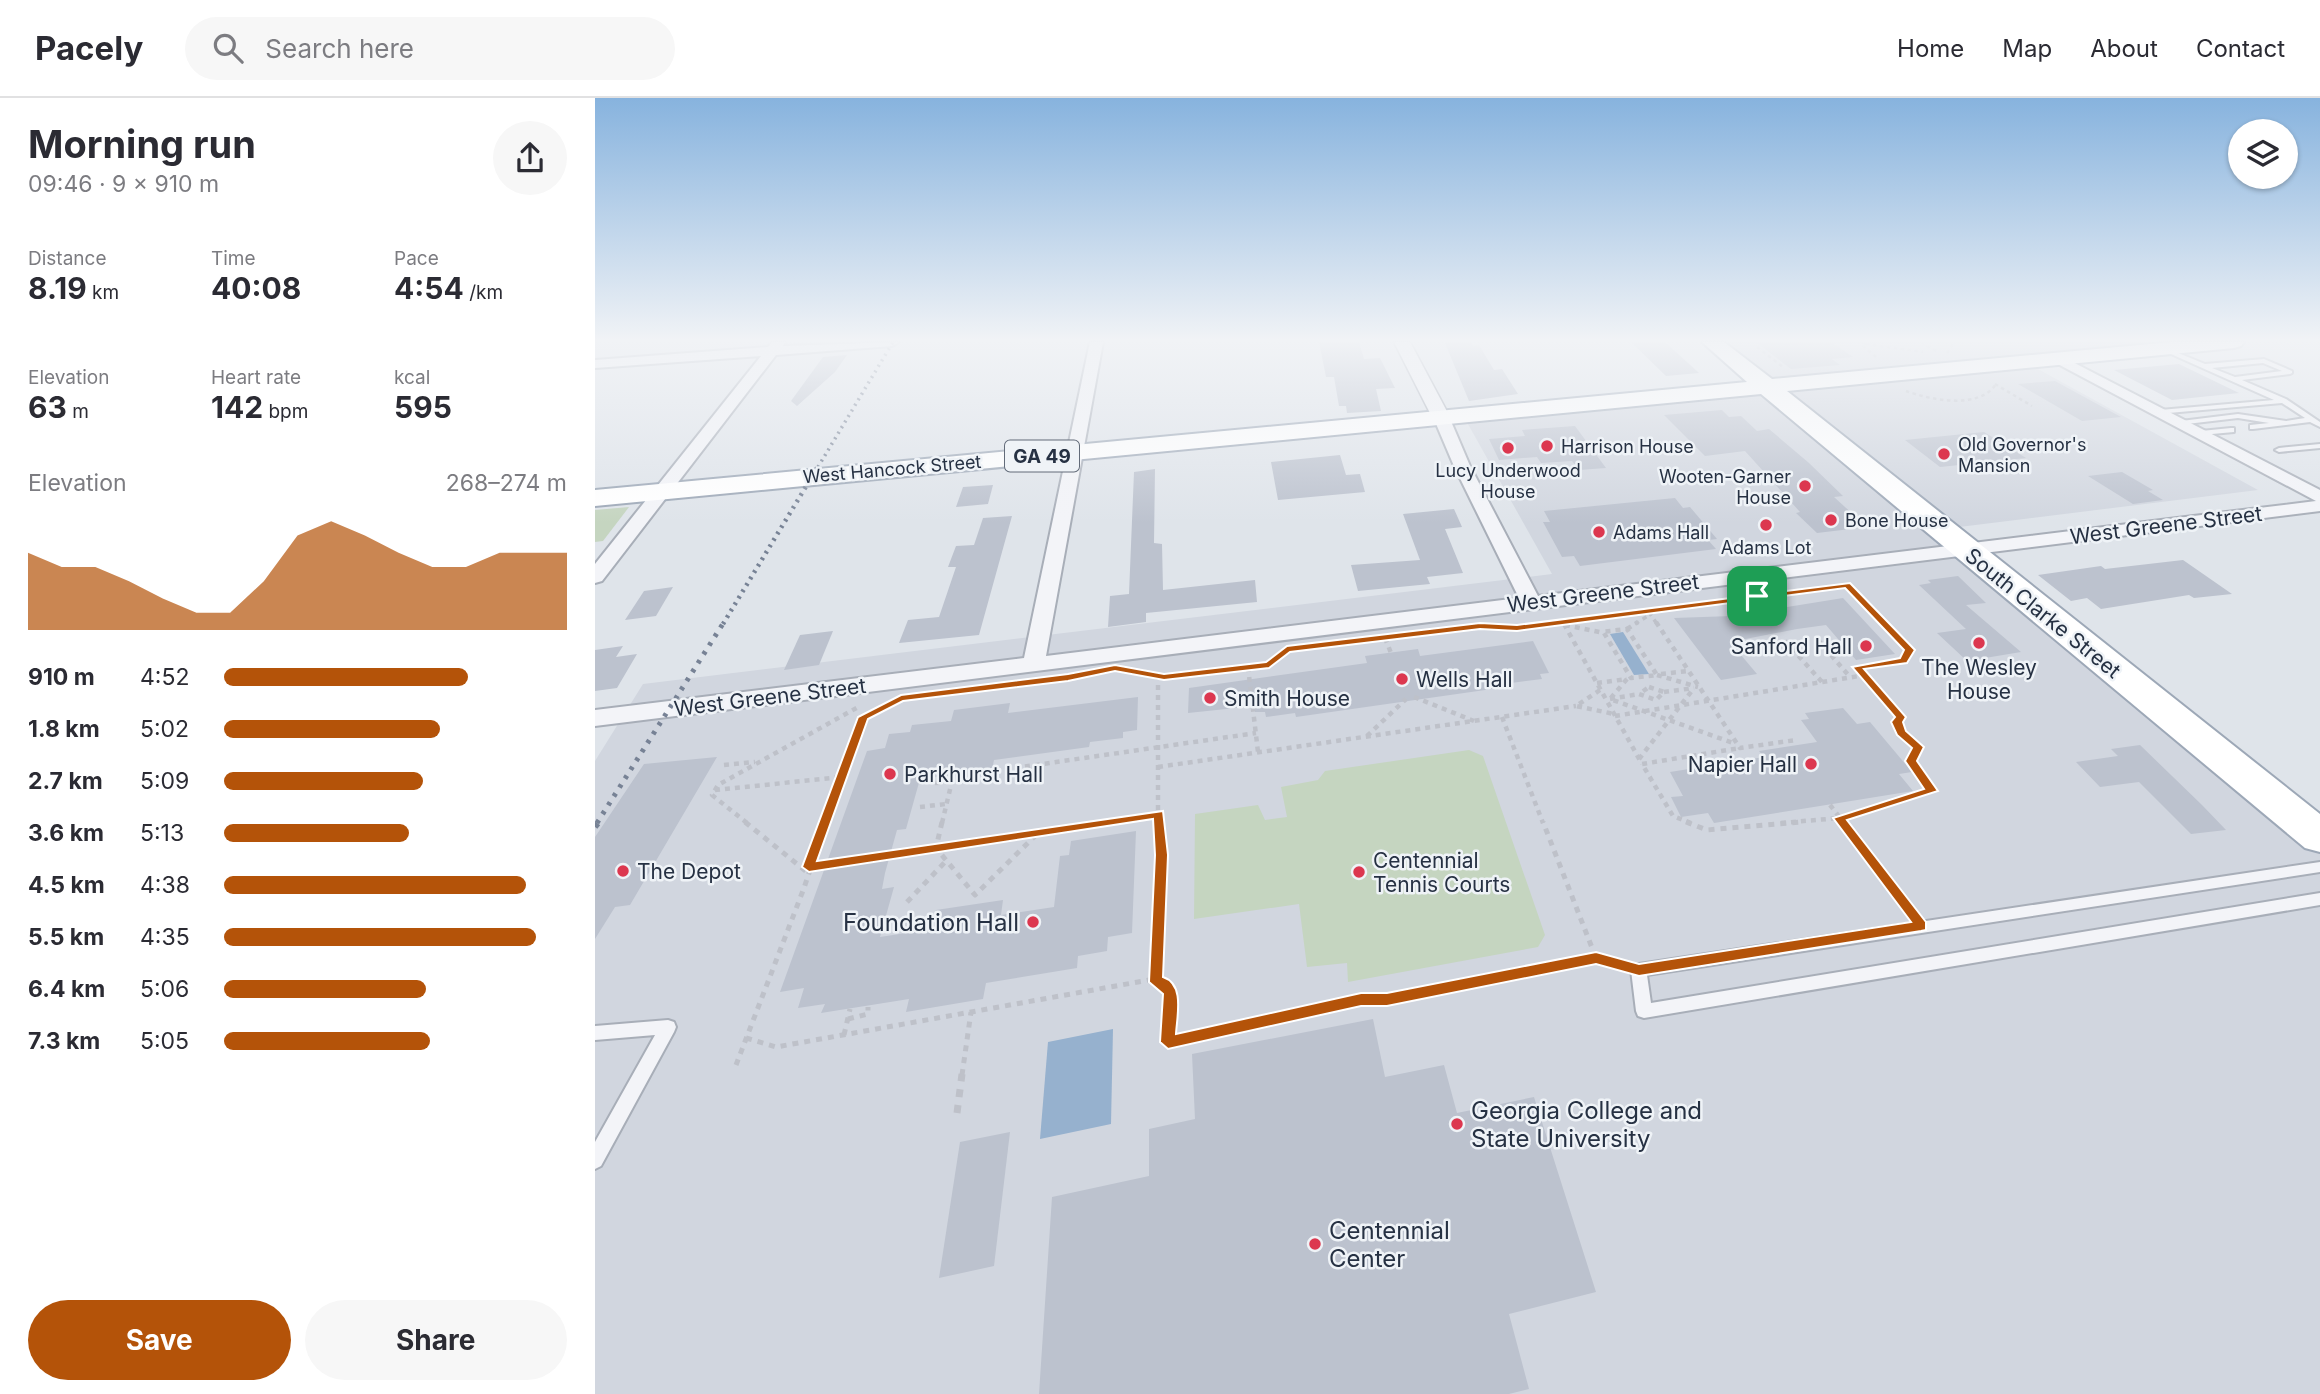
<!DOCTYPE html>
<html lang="en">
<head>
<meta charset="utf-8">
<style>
	body { margin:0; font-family:Inter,sans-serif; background:#f7f7f7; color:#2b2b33; height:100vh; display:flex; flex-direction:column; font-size:26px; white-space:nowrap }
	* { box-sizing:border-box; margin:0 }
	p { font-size:23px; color:#7c7c81 }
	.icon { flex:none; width:38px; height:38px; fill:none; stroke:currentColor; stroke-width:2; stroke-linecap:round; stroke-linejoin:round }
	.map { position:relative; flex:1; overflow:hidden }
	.panel { display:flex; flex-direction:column; background:#fff; width:595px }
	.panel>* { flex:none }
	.controls { position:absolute; left:1633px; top:21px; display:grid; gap:14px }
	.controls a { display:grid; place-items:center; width:70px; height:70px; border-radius:50%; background:#fff; box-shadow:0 2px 5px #0004; font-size:35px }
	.pin { position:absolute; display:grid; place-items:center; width:60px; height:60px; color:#fff; margin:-30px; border-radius:14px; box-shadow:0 4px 10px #0006 }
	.round { display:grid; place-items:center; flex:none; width:74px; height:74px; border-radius:37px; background:#f7f7f7 }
	.summary { display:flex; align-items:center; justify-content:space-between; height:119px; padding:0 28px }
	h1 { font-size:38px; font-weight:700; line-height:52px }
	.stats { display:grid; grid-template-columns:repeat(3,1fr); gap:10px; height:119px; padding:7px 28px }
	.stats div { display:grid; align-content:center }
	.stats b { font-size:30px; font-weight:700 }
	.stats small { font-size:19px; font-weight:400 }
	.stats p { font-size:19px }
	.chart { height:196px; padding:14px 28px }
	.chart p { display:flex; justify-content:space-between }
	.chart svg { width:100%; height:126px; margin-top:7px; fill:#b45309; opacity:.7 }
	.primary-button { display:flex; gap:14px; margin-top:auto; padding:14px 28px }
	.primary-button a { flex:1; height:80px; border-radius:42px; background:#b45309; color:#fff; font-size:28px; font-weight:700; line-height:80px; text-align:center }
	.primary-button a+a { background:#f7f7f7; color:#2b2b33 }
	ul { padding:0 28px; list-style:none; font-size:23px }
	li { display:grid; grid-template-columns:112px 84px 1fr; align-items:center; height:52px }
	li i { height:18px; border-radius:9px; background:#b45309 }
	header { display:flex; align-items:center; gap:42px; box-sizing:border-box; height:98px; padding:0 35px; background:#fff; border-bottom:2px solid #e1e1e2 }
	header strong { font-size:33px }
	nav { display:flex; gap:38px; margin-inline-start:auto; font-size:24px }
	.search { width:490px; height:63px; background:#f7f7f7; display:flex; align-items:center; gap:18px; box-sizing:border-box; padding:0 24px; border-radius:38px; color:#7c7c81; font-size:26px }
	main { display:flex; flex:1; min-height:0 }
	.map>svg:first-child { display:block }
</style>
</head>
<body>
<header>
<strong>Pacely</strong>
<div class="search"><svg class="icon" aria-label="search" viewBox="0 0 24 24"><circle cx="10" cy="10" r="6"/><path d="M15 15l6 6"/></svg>Search here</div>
<nav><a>Home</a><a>Map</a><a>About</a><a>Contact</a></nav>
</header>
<main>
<section class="panel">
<div class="summary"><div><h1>Morning run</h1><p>09:46 · 9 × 910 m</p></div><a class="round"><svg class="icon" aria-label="share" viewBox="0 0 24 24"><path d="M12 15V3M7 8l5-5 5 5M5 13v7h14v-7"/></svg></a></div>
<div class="stats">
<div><p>Distance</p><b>8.19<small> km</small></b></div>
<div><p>Time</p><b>40:08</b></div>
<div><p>Pace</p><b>4:54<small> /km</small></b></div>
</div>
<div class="stats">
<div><p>Elevation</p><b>63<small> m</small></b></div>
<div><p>Heart rate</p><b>142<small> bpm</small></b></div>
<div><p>kcal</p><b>595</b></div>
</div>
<div class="chart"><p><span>Elevation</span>268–274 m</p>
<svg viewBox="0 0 160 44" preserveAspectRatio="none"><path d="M0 44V17L10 22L20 22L30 27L40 33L50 38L60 38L70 27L80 11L90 6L100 11L110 17L120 22L130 22L140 17L150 17L160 17V44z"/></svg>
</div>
<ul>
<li><b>910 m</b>4:52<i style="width:71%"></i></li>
<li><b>1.8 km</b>5:02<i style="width:63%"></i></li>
<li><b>2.7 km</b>5:09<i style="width:58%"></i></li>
<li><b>3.6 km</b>5:13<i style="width:54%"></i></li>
<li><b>4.5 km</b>4:38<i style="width:88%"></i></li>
<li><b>5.5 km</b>4:35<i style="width:91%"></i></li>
<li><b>6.4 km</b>5:06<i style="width:59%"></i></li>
<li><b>7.3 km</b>5:05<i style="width:60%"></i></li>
</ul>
<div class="primary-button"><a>Save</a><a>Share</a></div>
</section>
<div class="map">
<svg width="1725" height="1296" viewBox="0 0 1725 1296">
	<rect width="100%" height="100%" fill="#dfe4ea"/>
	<path fill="#d1d6df" d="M 1110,244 L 1615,244 L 1432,265 L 1663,392 L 1340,432 L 1725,755 L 1725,1296 L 0,1296 L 0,663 L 48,586 L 957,476 L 869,319 L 1165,289 Z"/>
	<g fill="#c5d5c0">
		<path d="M 34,409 L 8,443 L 0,444 L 0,412 Z"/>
		<path d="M 874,652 L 888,658 L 950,837 L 943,849 L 753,884 L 752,865 L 712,869 L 704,806 L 599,821 L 600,716 L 663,707 L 670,722 L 692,719 L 686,689 L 723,682 L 730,673 Z"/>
	</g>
	<g fill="#96b1ce">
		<path d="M 1028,534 L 1054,576 L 1039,577 L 1015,536 Z"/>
		<path d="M 518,931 L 516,1026 L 445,1041 L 453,944 Z"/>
	</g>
	<g fill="#bcc2ce">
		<path d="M 724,244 L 764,244 L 769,261 L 785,260 L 800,290 L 781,291 L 786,313 L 752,315 L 751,308 L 744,308 L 739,279 L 731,279 Z"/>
		<path d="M 875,244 L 878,248 L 884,247 L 899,272 L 907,271 L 923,296 L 874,303 L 850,245 Z"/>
		<path d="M 1036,244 L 1070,244 L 1104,275 L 1071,278 Z"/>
		<path d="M 1161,244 L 1236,244 L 1258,259 L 1237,261 L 1245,267 L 1196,271 Z"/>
		<path d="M 252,257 L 240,274 L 202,308 L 196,303 L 228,259 Z"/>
		<path d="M 1584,266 L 1644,295 L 1577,302 L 1519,272 Z"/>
		<path d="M 1460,283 L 1526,319 L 1487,323 L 1423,286 Z"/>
		<path d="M 1127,312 L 1134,319 L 1146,318 L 1162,333 L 1174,331 L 1214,365 L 1248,398 L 1239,399 L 1272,429 L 1222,435 L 1201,415 L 1205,414 L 1150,353 L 1110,358 L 1069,317 Z"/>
		<path d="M 980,328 L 1011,370 L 984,372 L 977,363 L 946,365 L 942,359 L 904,362 L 894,341 L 930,338 L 927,332 Z"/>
		<path d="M 1389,334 L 1431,360 L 1345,369 L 1310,342 Z"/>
		<path d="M 745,357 L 751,377 L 765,376 L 770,394 L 683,402 L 676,364 Z"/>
		<path d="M 560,371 L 559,445 L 567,446 L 568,492 L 660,482 L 662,504 L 551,515 L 551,524 L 513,529 L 515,498 L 534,496 L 539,374 Z"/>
		<path d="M 1527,374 L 1558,392 L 1553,393 L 1568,402 L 1538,406 L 1493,378 Z"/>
		<path d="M 398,387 L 393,406 L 361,409 L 368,389 Z"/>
		<path d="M 1080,400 L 1088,410 L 1095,409 L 1122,441 L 1113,442 L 1121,451 L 985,468 L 979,458 L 967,459 L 948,424 L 955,424 L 949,413 Z"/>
		<path d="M 859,411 L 867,429 L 850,431 L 868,475 L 832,479 L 835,486 L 763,493 L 756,467 L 825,462 L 808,416 Z"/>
		<path d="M 417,418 L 384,537 L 304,545 L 313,522 L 344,519 L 361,469 L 353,469 L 361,448 L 379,447 L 388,420 Z"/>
		<path d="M 1588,462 L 1637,496 L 1599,500 L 1594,497 L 1506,511 L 1492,500 L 1476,503 L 1443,477 L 1506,468 L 1510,471 Z"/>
		<path d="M 1363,478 L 1391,505 L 1371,507 L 1426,554 L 1372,563 L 1342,535 L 1371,531 L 1324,487 L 1336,485 L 1333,482 Z"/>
		<path d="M 78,489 L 61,518 L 30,522 L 49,493 Z"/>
		<path d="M 1248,500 L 1300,556 L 1261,562 L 1231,527 L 1202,531 L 1135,544 L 1162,576 L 1126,582 L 1079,520 L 1137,518 Z"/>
		<path d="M 238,533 L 224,567 L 189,572 L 205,537 Z"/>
		<path d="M 938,543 L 954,575 L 945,576 L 947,581 L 916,585 L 918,588 L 701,619 L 700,615 L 671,619 L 670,614 L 660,614 L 660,608 L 593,615 L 594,590 L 772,565 L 770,558 L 823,551 L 825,558 Z"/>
		<path d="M 28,548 L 21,559 L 42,556 L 22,590 L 0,593 L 0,552 Z"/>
		<path d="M 543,599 L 542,632 L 528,634 L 528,640 L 495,644 L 494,649 L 399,662 L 397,672 L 325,681 L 311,731 L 302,732 L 290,775 L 287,791 L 299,789 L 285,839 L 337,831 L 341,812 L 408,802 L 406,817 L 459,809 L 465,758 L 474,757 L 476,743 L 541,733 L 537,835 L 513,839 L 512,853 L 483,858 L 482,870 L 391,885 L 388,901 L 311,914 L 314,901 L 226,915 L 230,906 L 203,910 L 209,890 L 185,894 L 272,653 L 290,650 L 294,636 L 315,634 L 317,627 L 356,623 L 359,612 L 415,605 L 413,615 Z"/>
		<path d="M 1248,610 L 1262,626 L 1275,624 L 1317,674 L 1304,676 L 1318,693 L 1119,725 L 1113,715 L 1086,719 L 1076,699 L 1088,698 L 1075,674 L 1169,659 L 1164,653 L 1222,644 L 1206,622 L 1214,621 L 1210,615 Z"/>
		<path d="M 1545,647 L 1607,707 L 1631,732 L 1596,736 L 1544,684 L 1505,689 L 1481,664 L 1523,658 L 1516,651 Z"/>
		<path d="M 122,659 L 35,807 L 20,809 L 0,841 L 0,739 L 49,666 Z"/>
		<path d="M 778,921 L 790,979 L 849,967 L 862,1015 L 939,999 L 1001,1194 L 914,1216 L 934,1291 L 914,1296 L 444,1296 L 457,1099 L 554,1078 L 554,1031 L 600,1021 L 597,956 Z"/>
		<path d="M 415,1034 L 399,1168 L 344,1180 L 365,1044 Z"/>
	</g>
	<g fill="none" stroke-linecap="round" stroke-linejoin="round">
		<defs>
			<g id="service">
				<path d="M 1567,250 L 1571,250 L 1610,266 L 1669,261 L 1697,273 L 1697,275 L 1695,276 L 1647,282 L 1691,301 L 1725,324 L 1725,329 L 1715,324 L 1658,331 L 1655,331 L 1655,327 L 1674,325 L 1643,320 L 1583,327 L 1583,323 L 1586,323 L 1643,316 L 1691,323 L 1710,320 L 1687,305 L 1562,316 L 1561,314 L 1565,312 L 1679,302 L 1567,252 ZM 1668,265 L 1687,273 L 1640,279 L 1617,270 Z"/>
				<path d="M 1636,330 L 1639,330 L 1639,334 L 1606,337 L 1602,335 L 1606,333 Z"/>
				<path d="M 1725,346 L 1725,350 L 1684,354 L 1680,352 L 1684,350 Z"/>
				<path d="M 1725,764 L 1725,774 L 1052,877 L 1056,905 L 1725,795 L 1725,807 L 1049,920 L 1043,918 L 1041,913 L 1036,872 L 1039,868 L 1044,866 Z"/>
				<path d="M 73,922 L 79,924 L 81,929 L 79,934 L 6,1068 L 0,1071 L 0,1044 L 60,937 L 0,942 L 0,928 Z"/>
			</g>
			<g id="minor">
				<path d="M 177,244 L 190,244 L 188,248 L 304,244 L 297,248 L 181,257 L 7,483 L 0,485 L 0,466 L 166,258 L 0,270 L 0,262 L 173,249 Z"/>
				<path d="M 495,244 L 508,244 L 451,558 L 924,500 L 859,368 L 839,321 L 847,316 L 855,321 L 875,368 L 943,498 L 1721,403 L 1459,264 L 1457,261 L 1464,257 L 1725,392 L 1725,413 L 0,628 L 0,612 L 429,560 Z"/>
			</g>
			<path id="tertiary" d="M 799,244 L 815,244 L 856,321 L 854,325 L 847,327 L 838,321 Z"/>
			<path id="primary" d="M 1107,244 L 1129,244 L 1177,281 L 1577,244 L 1649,244 L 1646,248 L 1639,250 L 1192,293 L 1725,716 L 1725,754 L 1710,750 L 1166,296 L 0,408 L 0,392 L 1152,284 Z"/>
		</defs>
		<use href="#service" stroke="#a8aeb8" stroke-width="4"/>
		<use href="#minor" stroke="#a8aeb8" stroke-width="4"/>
		<use href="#tertiary" stroke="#a8aeb8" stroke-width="3"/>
		<use href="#primary" stroke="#9da8b7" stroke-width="4"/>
		<g stroke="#bec1c9" stroke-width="2.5" stroke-dasharray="3.5 3.5" stroke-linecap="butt">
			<path d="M 1268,244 L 1270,246 L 1267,247 L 1281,259"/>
			<path d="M 1326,244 L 1343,254"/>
			<path d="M 1271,246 L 1328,254"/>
			<path d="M 1162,249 L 1188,269"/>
			<path d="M 1352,255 L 1359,244"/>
			<path d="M 1400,286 L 1437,308"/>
			<path d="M 1311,293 C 1336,302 1384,312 1401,286"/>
		</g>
		<g stroke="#bec1c9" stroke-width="3.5" stroke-dasharray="4.5 4.5" stroke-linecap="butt">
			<path d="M 1054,514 L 1062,526"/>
			<path d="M 952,526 L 1252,487 L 1290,526"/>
			<path d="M 1040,526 L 1056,516"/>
		</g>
		<g stroke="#bec1c9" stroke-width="4.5" stroke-dasharray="5 5" stroke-linecap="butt">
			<path d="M 1061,524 L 1145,650 L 1201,642"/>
			<path d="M 969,526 L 1047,666"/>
			<path d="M 970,527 L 1009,535 L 1036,580 L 1062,577 L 1032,531 L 1006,534"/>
			<path d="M 893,529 L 922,530 L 966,524"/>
			<path d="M 1032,531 L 1043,524"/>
			<path d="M 790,540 L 796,555"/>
			<path d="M 1223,542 L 1255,579"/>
			<path d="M 1190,543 L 1227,584"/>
			<path d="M 653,569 L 663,654"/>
			<path d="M 545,573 L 569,579 L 674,567 L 688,555"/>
			<path d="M 1066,576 L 1093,573"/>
			<path d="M 563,577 L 563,725"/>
			<path d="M 1062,577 L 1103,589"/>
			<path d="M 1032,581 L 1015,601 L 1141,646"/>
			<path d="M 1002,585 L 1032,581"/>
			<path d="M 1054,589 L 1069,594 L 1061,602 L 1044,596 Z"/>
			<path d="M 1005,592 L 981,608 L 1019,616"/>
			<path d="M 1069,594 L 1099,590"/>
			<path d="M 819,599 L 879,623"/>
			<path d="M 1015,601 L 1044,596"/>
			<path d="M 1020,618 L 1270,577"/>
			<path d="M 907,619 L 948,725"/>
			<path d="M 772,638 L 811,601"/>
			<path d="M 1044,661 L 1099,590"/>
			<path d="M 129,667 L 160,664"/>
			<path d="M 563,669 L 981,608"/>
			<path d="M 340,685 L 357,684"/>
			<path d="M 120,692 L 247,679"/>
			<path d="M 1235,707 L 1249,725"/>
			<path d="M 325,709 L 351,706"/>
			<path d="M 152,725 L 117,697 L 123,687 L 265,608"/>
			<path d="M 230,725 L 269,619 L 299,604"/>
			<path d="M 347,725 L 358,679 L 661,635"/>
			<path d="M 502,725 L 563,716"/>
			<path d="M 1096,725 L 1078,718 L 1047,666 L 1145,650"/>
			<path d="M 1186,725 L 1244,720 L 1337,693 L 1316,663 L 1324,649 L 1305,634 L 1302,624 L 1306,619 L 1262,569 L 1308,563 L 1315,552 L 1288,524"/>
		</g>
		<g stroke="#bec1c9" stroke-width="5" stroke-dasharray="6 6" stroke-linecap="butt">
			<path d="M 150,724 L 212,774"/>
			<path d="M 347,724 L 341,750 L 380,797 L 444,734"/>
			<path d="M 1091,724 L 1112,732 L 1205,724"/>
			<path d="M 1247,724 L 1315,814"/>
			<path d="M 214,769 L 514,724"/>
			<path d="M 312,804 L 351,763"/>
			<path d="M 1001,860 L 1027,867"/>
			<path d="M 561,884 L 567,757 L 563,724"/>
			<path d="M 253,921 L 273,916 L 273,909"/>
			<path d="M 249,937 L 255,911"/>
			<path d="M 151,940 L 181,949 L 554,882 L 569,885 L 575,894 L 573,944 L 766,902 L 792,902 L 1001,860 L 948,724"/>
			<path d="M 141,967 L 209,790 L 231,724"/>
			<path d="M 367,977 L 376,914"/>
		</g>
		<path stroke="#bec1c9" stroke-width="7" stroke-dasharray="8 8" stroke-linecap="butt" d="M 362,1015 L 367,976"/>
		<use href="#service" fill="#f3f4f8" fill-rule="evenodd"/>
		<use href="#minor" fill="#f3f4f8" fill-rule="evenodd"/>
		<use href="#tertiary" fill="#f3f4f8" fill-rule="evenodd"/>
		<use href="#primary" fill="#fff" fill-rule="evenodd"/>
		<path stroke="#778295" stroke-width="3.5" stroke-dasharray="2 4.5" stroke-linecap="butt" d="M 223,369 L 298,244"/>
		<path stroke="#778295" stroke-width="4.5" stroke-dasharray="2.5 5" stroke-linecap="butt" d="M 128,526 L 224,367"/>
		<path stroke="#778295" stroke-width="5" stroke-dasharray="3.5 7" stroke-linecap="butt" d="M 2,725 L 129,524"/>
		<path stroke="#778295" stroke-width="6" stroke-dasharray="4.5 9" stroke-linecap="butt" d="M 0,729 L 4,724"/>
	</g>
	<linearGradient id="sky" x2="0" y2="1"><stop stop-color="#87b3de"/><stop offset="0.57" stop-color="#f1f3f6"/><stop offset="1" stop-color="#f1f3f6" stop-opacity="0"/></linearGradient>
	<rect width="1725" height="425" fill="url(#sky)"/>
	<path fill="#b45309" stroke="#fff" stroke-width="2" fill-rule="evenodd" d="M 1255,485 L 1320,552 L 1312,565 L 1269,571 L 1311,619 L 1308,624 L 1311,633 L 1329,649 L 1322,663 L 1343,693 L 1252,722 L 1331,824 L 1331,832 L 1326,833 L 1044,878 L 1001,866 L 792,908 L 766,908 L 573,951 L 565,944 L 568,896 L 554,884 L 560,757 L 558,721 L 214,774 L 207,769 L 263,619 L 306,597 L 473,576 L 520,567 L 569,576 L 671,564 L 692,548 L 885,525 L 922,527 ZM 1250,490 L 1309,552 L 1305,560 L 1257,569 L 1300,619 L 1296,624 L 1302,637 L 1317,650 L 1310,663 L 1329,691 L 1238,720 L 1316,824 L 1044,866 L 1001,854 L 792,895 L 766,895 L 581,936 C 582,918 590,886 568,879 L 573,757 L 568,713 L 222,763 L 273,621 L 308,603 L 473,583 L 520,573 L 569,582 L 674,570 L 695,554 L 885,531 L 922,533 Z"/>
	<g fill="#dc374f" stroke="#eff3f7" stroke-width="2.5">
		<circle cx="952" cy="348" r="7"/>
		<circle cx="913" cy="350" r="7"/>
		<circle cx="1349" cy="356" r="7"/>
		<circle cx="1210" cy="388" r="7"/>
		<circle cx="1236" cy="422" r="7"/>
		<circle cx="1171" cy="427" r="7"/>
		<circle cx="1004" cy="434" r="7"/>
		<circle cx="1384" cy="545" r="7"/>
		<circle cx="1271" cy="548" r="7"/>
		<circle cx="807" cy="581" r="7"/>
		<circle cx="615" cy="600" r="7"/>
		<circle cx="1216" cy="666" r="7"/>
		<circle cx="295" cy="676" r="7"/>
		<circle cx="28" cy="773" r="7"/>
		<circle cx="764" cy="774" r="7"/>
		<circle cx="438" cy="824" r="7"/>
		<circle cx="862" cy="1026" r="7"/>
		<circle cx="720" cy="1146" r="7"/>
	</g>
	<g text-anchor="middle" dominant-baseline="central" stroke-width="5" stroke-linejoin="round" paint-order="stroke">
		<g font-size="18" fill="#263143" stroke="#eff3f7" text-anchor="start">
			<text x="1363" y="346">Old Governor's<tspan x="1363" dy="21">Mansion</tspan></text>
			<text x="966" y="348">Harrison House</text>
			<text x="913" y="372" text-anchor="middle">Lucy Underwood<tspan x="913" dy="21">House</tspan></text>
			<text x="1196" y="378" text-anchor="end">Wooten-Garner<tspan x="1196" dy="21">House</tspan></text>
			<text x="1250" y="422">Bone House</text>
			<text x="1018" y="434">Adams Hall</text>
			<text x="1171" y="449" text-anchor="middle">Adams Lot</text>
		</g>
		<g font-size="18" fill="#263143" stroke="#eff3f7">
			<text transform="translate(297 371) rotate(-5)">West Hancock Street</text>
		</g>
		<rect fill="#eff3f7" stroke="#626b79" stroke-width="2" x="410" y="342.5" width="74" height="31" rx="5"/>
		<g font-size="19" font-weight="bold" fill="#263143">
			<text x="447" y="358">GA 49</text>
		</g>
		<g font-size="21" fill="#263143" stroke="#eff3f7">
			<text transform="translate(1571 427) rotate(-7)">West Greene Street</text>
			<text transform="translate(1008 495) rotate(-7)">West Greene Street</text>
			<text transform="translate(1448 515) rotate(39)">South Clarke Street</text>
			<text transform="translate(175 599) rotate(-7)">West Greene Street</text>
		</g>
		<g font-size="21" fill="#263143" stroke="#eff3f7" text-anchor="start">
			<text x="1257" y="548" text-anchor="end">Sanford Hall</text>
			<text x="1384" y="569" text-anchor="middle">The Wesley<tspan x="1384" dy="24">House</tspan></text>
			<text x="821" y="581">Wells Hall</text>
			<text x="629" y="600">Smith House</text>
			<text x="1202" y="666" text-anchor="end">Napier Hall</text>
			<text x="309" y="676">Parkhurst Hall</text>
			<text x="778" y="762">Centennial<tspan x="778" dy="24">Tennis Courts</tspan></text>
			<text x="42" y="773">The Depot</text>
		</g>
		<g font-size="24" fill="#263143" stroke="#eff3f7" text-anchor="start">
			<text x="424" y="824" text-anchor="end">Foundation Hall</text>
			<text x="876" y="1012">Georgia College and<tspan x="876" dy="28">State University</tspan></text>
			<text x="734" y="1132">Centennial<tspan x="734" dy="28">Center</tspan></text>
		</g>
	</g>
</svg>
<div class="controls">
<a><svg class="icon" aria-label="layers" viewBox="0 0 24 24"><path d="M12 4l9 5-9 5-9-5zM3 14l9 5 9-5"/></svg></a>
</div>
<div class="pin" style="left:1162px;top:498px;background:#1e9e55"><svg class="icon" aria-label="arrive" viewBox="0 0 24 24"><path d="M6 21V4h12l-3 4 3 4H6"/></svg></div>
</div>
</main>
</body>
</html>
